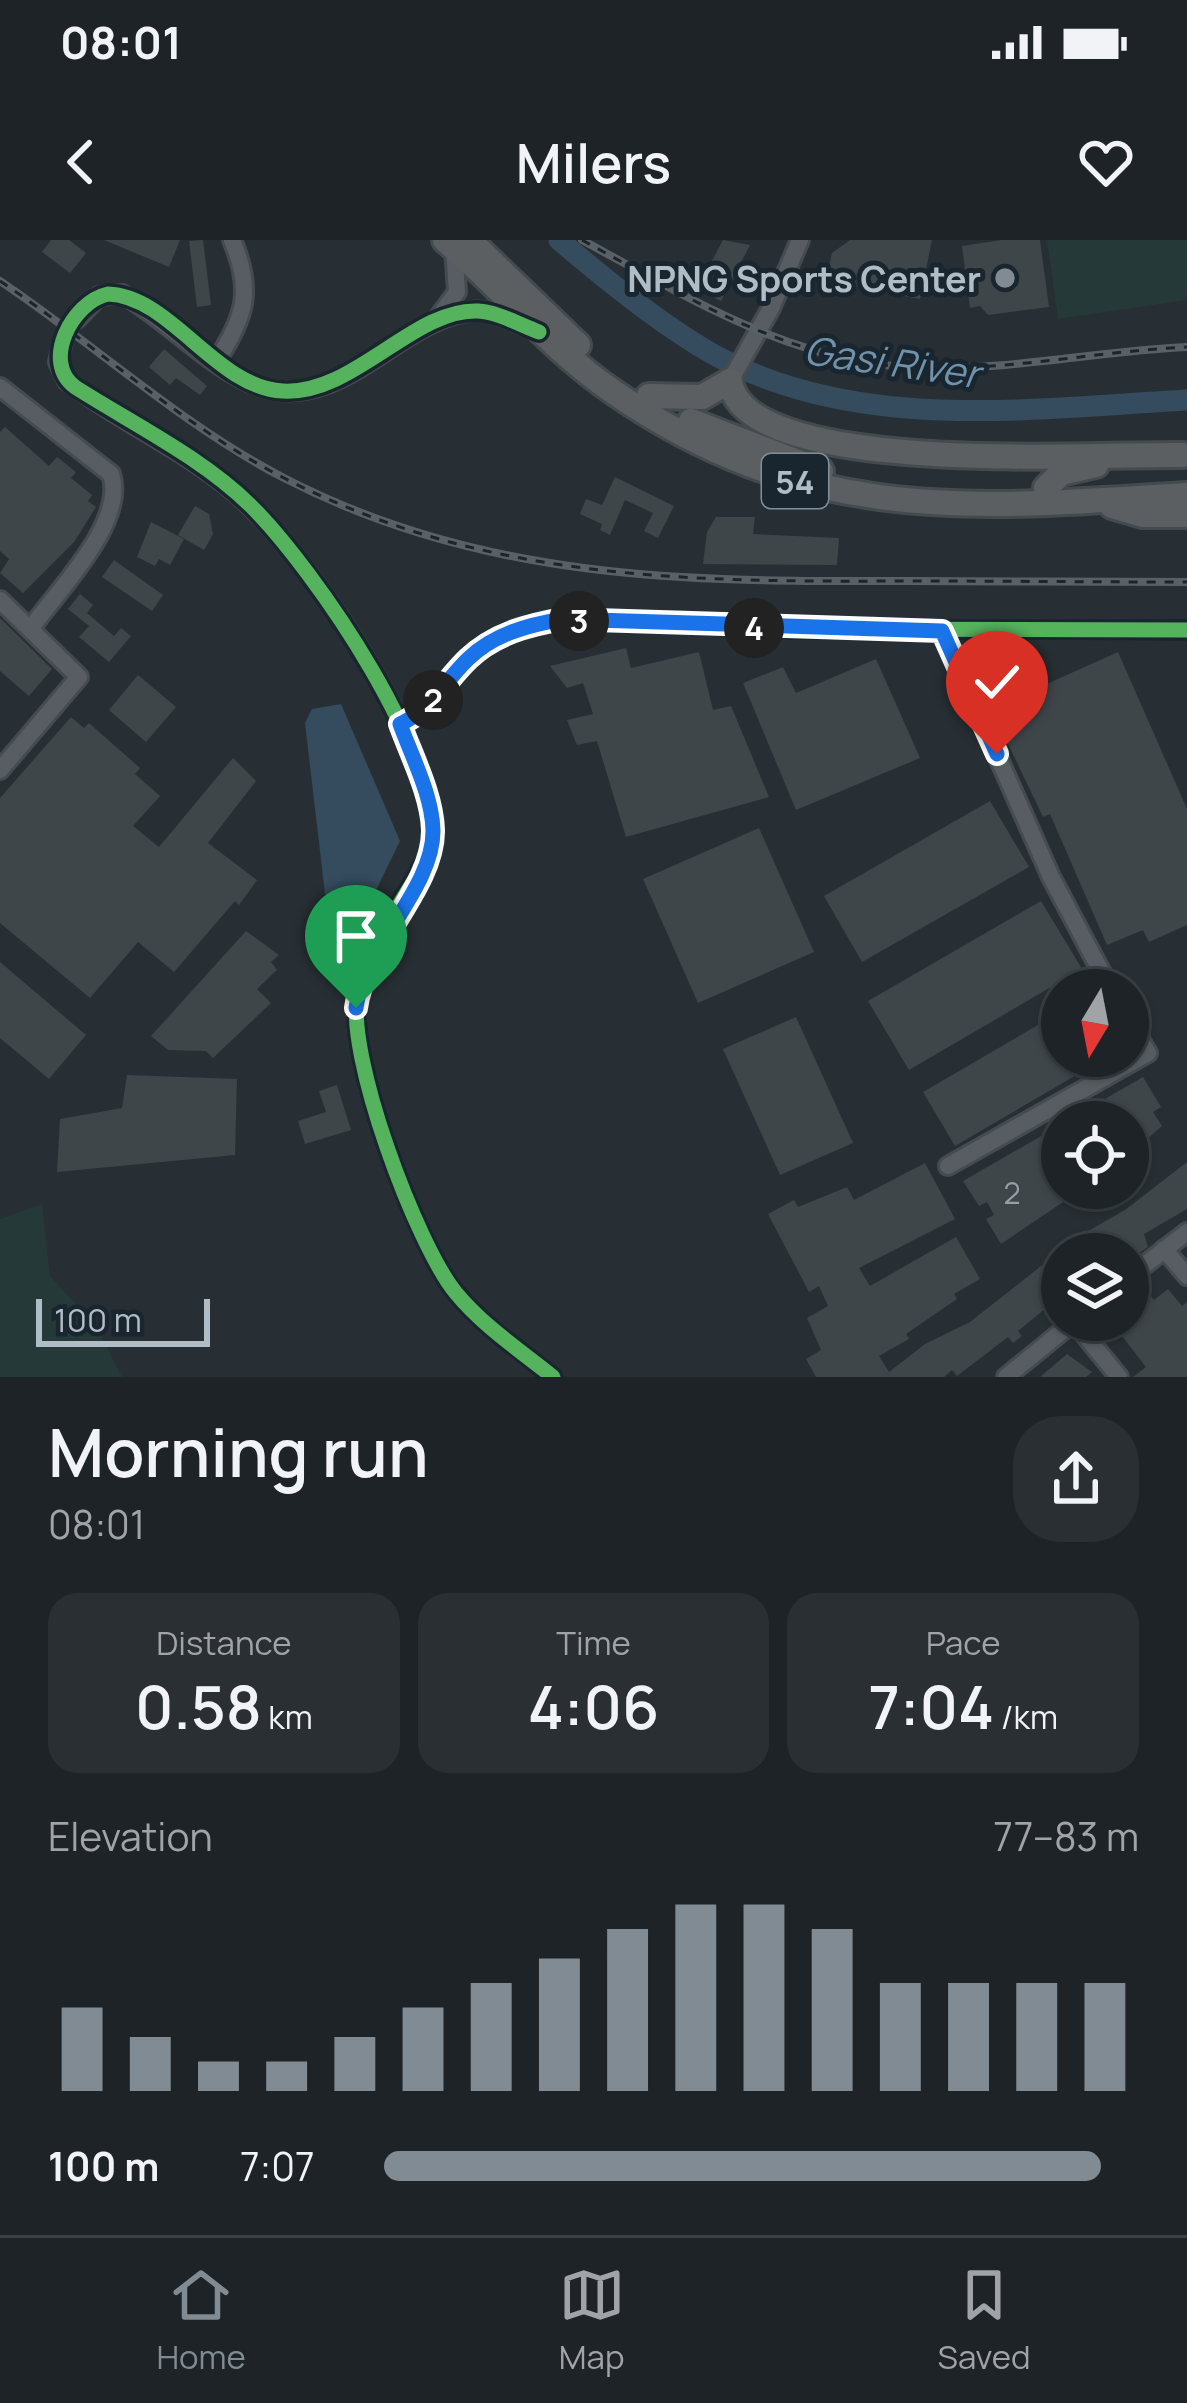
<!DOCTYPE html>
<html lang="en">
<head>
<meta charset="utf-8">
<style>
	body { margin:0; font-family:Manrope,sans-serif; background:#2a2f33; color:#f1f3f6; height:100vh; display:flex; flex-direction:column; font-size:45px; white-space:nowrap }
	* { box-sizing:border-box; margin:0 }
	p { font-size:39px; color:#a0a4a7 }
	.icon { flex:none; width:66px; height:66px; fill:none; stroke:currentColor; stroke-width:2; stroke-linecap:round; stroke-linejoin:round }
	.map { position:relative; height:1137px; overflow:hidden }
	.sheet { display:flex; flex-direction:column; background:#1d2327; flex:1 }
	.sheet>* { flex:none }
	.needle { width:78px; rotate:190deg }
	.controls { position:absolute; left:1041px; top:729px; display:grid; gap:24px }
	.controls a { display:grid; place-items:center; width:108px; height:108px; border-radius:50%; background:#1d2327; box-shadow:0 3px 9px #0004,0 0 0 3px #3b4044; font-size:60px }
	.scale { position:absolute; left:36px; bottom:30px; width:174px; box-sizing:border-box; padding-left:12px; border:6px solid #b0bcc6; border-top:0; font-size:33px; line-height:42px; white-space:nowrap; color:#b0bcc6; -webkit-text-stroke:9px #1a262f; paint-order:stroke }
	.pin { position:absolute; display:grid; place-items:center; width:102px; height:102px; color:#fff; margin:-123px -51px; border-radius:50% 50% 50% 0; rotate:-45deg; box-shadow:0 0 12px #0007 }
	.pin .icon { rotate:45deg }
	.km { position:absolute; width:60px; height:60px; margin:-30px; border-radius:50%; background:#222; color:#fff; font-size:33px; line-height:60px; text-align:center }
	.round { display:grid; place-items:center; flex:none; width:126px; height:126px; border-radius:48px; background:#2a2f33 }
	.head { display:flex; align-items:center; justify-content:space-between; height:204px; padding:0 48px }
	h1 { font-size:66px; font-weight:600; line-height:90px }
	.stats { display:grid; grid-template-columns:repeat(3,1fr); gap:18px; height:204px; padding:12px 48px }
	.stats div { display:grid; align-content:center; border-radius:30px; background:#2a2f33; text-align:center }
	.stats b { font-size:60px; font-weight:600 }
	.stats small { font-size:33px; font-weight:400 }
	.stats p { font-size:33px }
	.chart { height:336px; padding:24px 48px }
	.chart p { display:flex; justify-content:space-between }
	.chart svg { width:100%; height:216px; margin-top:12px; stroke:#808b93; stroke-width:6 }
	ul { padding:0 48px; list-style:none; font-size:39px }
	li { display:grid; grid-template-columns:192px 144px 1fr; align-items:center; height:90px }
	li i { height:30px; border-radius:15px; background:#808b93 }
	.status { display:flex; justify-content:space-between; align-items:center; height:84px; padding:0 60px; background:#1d2327; direction:ltr }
	.status svg { height:33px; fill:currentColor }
	header { display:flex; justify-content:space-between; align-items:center; height:156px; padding:0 48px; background:#1d2327; font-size:54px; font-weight:600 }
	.tab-bar { display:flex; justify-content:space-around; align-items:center; height:168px; border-top:3px solid #3b4044; background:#1d2327; font-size:33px; color:#a0a4a7 }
	.tab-bar a { display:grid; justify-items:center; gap:6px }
	.tab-bar .active { color:#808b93 }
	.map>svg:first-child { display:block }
</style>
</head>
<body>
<div class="status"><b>08:01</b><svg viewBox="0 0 49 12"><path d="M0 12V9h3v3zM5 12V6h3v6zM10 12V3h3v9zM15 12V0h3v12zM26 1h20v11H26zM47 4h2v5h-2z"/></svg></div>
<header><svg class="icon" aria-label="back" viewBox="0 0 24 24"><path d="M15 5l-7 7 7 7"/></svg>Milers<svg class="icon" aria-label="heart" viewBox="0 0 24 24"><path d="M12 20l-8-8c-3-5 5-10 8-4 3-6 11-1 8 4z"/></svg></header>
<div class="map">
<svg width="1187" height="1137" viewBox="0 0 1187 1137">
	<rect width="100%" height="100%" fill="#272f34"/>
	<g fill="#243938">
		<path d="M 1047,0 L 1187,0 L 1187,60 L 1058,79 Z"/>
		<path d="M 42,964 L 50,1036 L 96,1086 L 122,1137 L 0,1137 L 0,979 Z"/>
	</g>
	<path fill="#344c5d" d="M 341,464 L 400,601 L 363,677 L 325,654 L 305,483 L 312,469 Z"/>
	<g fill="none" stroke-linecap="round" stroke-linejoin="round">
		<path stroke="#344c5d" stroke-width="21" d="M 559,0 C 604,38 649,75 699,106 C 843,195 1027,169 1187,160"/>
	</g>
	<g fill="#3f464a">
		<path d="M 51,0 L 69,0 L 86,13 L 70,33 L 42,12 Z"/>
		<path d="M 104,0 L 180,0 L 169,27 Z"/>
		<path d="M 203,0 L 211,65 L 197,67 L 189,1 Z"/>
		<path d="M 723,0 L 750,5 L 721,61 L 697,49 Z"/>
		<path d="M 850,0 L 932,0 L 920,59 L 826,41 L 832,13 Z"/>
		<path d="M 1002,0 L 1040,0 L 1049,67 L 988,75 L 980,66 L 970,68 L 962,6 Z"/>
		<path d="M 164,109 L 207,146 L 200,155 L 176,138 L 170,145 L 149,127 Z"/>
		<path d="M 5,187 L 49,226 L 57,217 L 76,232 L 71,238 L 92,255 L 88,261 L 96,267 L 74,302 L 23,353 L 0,333 L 9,319 L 0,311 L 0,192 Z"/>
		<path d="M 615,237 L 674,266 L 658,298 L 644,291 L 653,273 L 625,260 L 610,295 L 600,290 L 602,284 L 580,274 L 586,259 L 602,265 Z"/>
		<path d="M 195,266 L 209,274 L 213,294 L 204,310 L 178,295 Z"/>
		<path d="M 716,277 L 755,277 L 753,294 L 839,298 L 837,325 L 703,324 L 707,292 Z"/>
		<path d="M 151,282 L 184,299 L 170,325 L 159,319 L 155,326 L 137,317 Z"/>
		<path d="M 114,320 L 163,355 L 152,371 L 102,337 Z"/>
		<path d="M 80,354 L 93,365 L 87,373 L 114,396 L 121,388 L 131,396 L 109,422 L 79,397 L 89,386 L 68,369 Z"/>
		<path d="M 0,378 L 52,429 L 29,456 L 0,431 Z"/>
		<path d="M 626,408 L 631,428 L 699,412 L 713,470 L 731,466 L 769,557 L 626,597 L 597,501 L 577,505 L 567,480 L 593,474 L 583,443 L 567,448 L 550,426 Z"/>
		<path d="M 1118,412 L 1187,569 L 1187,685 L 1149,702 L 1143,690 L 1107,705 L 1050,574 L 1043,577 L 978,441 L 1024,420 L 1040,447 Z"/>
		<path d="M 876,419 L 920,518 L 796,570 L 743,443 L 783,427 L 796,453 Z"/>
		<path d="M 138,435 L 176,467 L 146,502 L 109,470 Z"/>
		<path d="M 71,477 L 84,488 L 89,483 L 140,528 L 135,534 L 160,556 L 133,586 L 159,607 L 233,518 L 256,541 L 208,603 L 257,640 L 239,665 L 235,661 L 174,732 L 138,702 L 90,758 L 0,683 L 0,558 Z"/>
		<path d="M 990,561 L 1029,627 L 862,722 L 824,656 Z"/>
		<path d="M 759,588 L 814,712 L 698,763 L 643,639 Z"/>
		<path d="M 1041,661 L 1082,729 L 909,830 L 868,761 Z"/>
		<path d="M 246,691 L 279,715 L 271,722 L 277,730 L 257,749 L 271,763 L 213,818 L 206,811 L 168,810 L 151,796 Z"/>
		<path d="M 0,722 L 86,795 L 49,839 L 0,798 Z"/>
		<path d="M 1062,771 L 1062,816 L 1109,816 L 955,906 L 923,852 Z"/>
		<path d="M 796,777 L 853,903 L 780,935 L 723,809 Z"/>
		<path d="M 127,835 L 237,839 L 235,915 L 57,932 L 60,879 L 122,868 Z"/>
		<path d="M 1143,837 L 1161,867 L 1153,872 L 1162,886 L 1146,900 L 1128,910 L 1128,882 L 1065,882 Z"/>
		<path d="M 337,845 L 351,890 L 305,904 L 298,881 L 326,872 L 319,851 Z"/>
		<path d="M 1062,884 L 1062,948 L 1075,954 L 1001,1004 L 986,979 L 994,975 L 987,962 L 979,966 L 963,941 Z"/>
		<path d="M 1187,922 L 1187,969 L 1144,994 L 1148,1007 L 1132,1018 L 1123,1009 L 1116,1014 L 1062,1014 L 1062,1055 L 1018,1091 L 1022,1096 L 1013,1103 L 1008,1097 L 957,1136 L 952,1130 L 944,1137 L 816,1137 L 806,1119 L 821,1110 L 807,1078 L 828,1066 L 819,1046 L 809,1052 L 768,974 L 794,960 L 798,967 L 847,947 L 854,960 L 925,923 L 955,979 L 859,1028 L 870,1046 L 956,997 L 980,1039 L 954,1054 L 957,1059 L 906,1094 L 909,1099 L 879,1116 L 889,1132 L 925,1104 L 970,1082 L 1078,997 L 1125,970 Z"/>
		<path d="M 1142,1045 L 1154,1060 L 1168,1049 L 1182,1066 L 1187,1062 L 1187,1137 L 1133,1137 L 1146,1127 L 1122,1096 L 1110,1085 L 1103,1090 L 1094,1080 L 1128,1080 L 1128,1056 Z"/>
		<path d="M 1067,1114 L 1092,1132 L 1086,1137 L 1040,1137 Z"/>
	</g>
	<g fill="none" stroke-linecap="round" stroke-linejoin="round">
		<defs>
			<g id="minor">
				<path d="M 77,79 L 99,56 L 122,54 C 167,79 220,138 268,149 C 346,167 400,80 471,71 C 490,68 515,83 532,89"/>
				<path d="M 437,79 L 457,52 L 454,8"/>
				<path d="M 63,101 L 58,122 L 67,141 C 125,185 196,214 249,265 C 312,324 453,527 429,615 C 406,657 368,706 358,753 C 344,812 417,1006 456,1053 C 483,1086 521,1111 553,1137"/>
				<path d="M 217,120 C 246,76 253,49 232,0"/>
				<path d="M 730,141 L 771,68 L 800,0"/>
				<path d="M 0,147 L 111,234 C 127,281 59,349 31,388"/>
				<path d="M 0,360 L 79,437 L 0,530"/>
				<path d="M 942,391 L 1051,637 L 1111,750"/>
				<path d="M 400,484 C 431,470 444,442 468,419 C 495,394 528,385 563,379 L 790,389 L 1187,390"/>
				<path d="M 948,926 L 1148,813 L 1128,779"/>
				<path d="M 1164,1009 L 1187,1036"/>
				<path d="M 1128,1038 L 1187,992"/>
				<path d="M 1074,1082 L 1119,1137"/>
				<path d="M 1006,1137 L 1076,1080"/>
			</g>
			<g id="highway">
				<path d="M 445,0 C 503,49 551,110 615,153 C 806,284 968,269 1187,255"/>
				<path d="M 469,0 L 578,105"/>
				<path d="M 730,141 C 744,239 1105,213 1182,215"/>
				<path d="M 649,156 L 702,157 L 730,141"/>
				<path d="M 691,181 L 821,231"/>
				<path d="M 1046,248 L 1061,233 L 1096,225"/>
				<path d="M 1112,266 L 1143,275 L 1187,275"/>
			</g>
		</defs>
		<use href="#minor" stroke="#454b4f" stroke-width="22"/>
		<use href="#highway" stroke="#444b4f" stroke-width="30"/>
		<use href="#minor" stroke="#575d62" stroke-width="16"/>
		<use href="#highway" stroke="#5c5f62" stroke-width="24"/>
		<defs>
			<g id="rail">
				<path d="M 582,0 C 692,60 801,128 931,128 C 1017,129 1102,111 1187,107"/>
				<path d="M 0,41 C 94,104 183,186 284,238 C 483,341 688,342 905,341 C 999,341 1093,342 1187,342"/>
			</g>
		</defs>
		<use href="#rail" stroke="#5a6166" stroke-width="8"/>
		<use href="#rail" stroke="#1a262f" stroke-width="3" stroke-dasharray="9" stroke-linecap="butt"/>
		<defs>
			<g id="cycleway">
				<path d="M 539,92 C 520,85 498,72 478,71 C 414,68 354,155 283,151 C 216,148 171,56 108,54 C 72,62 41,122 75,147 C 133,184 201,217 250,265 C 312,326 453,527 429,615 C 406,657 368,706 358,753 C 344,812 417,1006 456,1053 C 483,1086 521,1111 553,1137"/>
				<path d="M 400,484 C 431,470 444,442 468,419 C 495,394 528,385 563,379 L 790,389 L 1187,390"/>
			</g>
		</defs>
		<use href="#cycleway" stroke="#1a262f" stroke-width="22"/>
		<use href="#cycleway" stroke="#56b35d" stroke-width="15"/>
	</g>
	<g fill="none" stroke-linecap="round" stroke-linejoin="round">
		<defs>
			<path id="route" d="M 356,768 C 364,707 434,648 433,590 C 432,555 412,517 400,484 C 431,470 444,442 468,419 C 494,394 528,385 563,379 L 942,391 L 997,514"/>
		</defs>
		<use href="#route" stroke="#fff" stroke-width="24"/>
		<use href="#route" stroke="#1a73e8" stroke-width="15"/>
	</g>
	<circle fill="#808b93" stroke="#1a262f" stroke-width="4.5" cx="1005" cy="38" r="12"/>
	<g text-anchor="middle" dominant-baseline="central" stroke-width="10" stroke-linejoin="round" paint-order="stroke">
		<g font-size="30" fill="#949ea7">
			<text x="1012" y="952">2</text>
		</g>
		<rect fill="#1a262f" stroke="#838f99" stroke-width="3" x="762" y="214" width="66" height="54" rx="9"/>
		<g font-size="33" font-weight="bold" fill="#b0bcc6">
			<text x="795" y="241">54</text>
		</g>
		<g font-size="36" font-weight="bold" fill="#b0bcc6" stroke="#1a262f" text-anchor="end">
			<text x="981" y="38">NPNG Sports Center</text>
		</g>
		<g font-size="39" font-style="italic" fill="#7093aa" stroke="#1a262f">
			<text transform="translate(892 121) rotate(8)">Gasi River</text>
		</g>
	</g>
</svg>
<div class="controls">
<a><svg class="needle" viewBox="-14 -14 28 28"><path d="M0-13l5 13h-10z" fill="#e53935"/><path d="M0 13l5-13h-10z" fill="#a0a4a7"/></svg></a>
<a><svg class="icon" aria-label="locate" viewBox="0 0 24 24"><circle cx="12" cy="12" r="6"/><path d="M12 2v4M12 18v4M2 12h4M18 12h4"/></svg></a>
<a><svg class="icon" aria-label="layers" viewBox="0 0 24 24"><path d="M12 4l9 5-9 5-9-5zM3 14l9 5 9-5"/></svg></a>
</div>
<div class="scale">100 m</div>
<div class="pin" style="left:356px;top:768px;background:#1e9e55"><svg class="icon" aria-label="arrive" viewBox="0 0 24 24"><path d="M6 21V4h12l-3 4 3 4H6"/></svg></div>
<div class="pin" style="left:997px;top:514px;background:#d93025"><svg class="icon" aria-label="check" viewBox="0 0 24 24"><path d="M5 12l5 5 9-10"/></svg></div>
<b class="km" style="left:433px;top:460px">2</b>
<b class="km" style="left:579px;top:381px">3</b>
<b class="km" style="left:754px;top:388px">4</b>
</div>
<section class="sheet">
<div class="head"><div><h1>Morning run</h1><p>08:01</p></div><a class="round"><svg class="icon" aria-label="share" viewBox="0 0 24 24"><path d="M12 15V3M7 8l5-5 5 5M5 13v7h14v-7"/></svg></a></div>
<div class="stats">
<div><p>Distance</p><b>0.58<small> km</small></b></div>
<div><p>Time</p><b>4:06</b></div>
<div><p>Pace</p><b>7:04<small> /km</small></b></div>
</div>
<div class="chart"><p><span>Elevation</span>77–83 m</p>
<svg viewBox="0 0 160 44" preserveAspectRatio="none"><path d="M5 44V27M15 44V33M25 44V38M35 44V38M45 44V33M55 44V27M65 44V22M75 44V17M85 44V11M95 44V6M105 44V6M115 44V11M125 44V22M135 44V22M145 44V22M155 44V22"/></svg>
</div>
<ul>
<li><b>100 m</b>7:07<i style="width:95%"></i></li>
</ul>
</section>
<nav class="tab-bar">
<a class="active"><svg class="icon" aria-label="home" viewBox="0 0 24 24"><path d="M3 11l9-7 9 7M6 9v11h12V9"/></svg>Home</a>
<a><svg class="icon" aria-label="map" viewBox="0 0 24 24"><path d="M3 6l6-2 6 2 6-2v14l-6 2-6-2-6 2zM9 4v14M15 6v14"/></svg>Map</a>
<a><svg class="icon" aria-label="saved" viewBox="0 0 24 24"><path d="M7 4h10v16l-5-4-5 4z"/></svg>Saved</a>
</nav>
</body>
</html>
